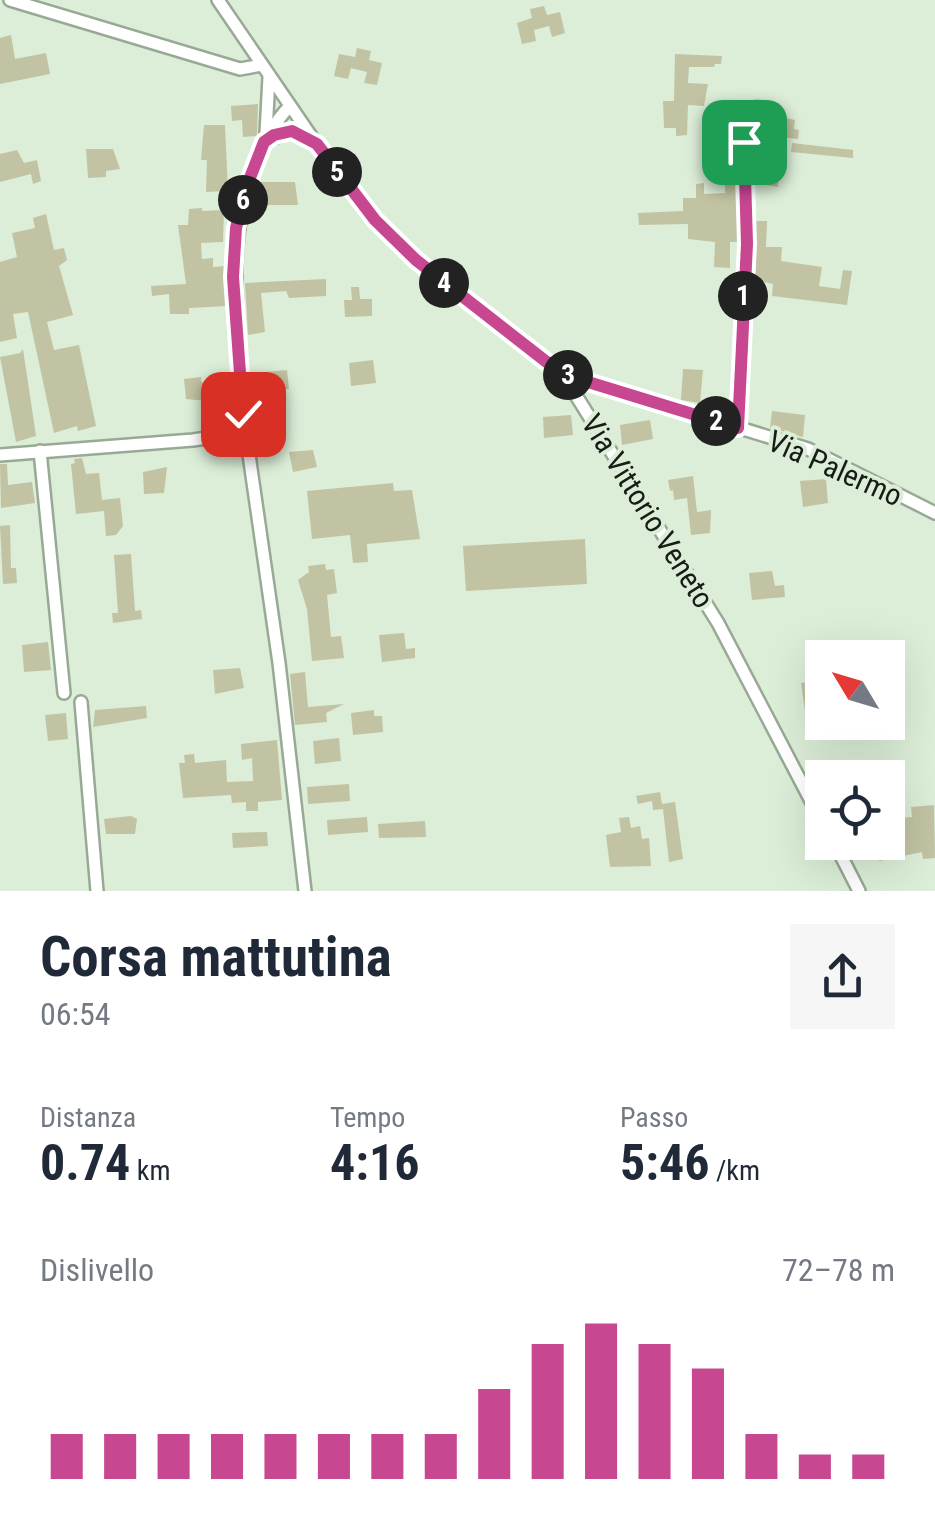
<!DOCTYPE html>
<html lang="it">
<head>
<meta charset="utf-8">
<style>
	body { margin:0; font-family:"Roboto Condensed",sans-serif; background:#f6f6f7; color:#1f2937; height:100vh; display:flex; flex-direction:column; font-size:38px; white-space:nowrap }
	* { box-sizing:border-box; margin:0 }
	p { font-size:32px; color:#747a83 }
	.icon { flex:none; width:55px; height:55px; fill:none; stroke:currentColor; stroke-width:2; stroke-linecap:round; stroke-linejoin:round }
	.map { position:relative; height:891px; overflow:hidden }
	.details { display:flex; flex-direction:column; background:#fff; flex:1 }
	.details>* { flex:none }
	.needle { width:65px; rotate:308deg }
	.buttons { position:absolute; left:805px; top:640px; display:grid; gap:20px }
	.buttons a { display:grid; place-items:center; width:100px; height:100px; border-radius:0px; background:#fff; box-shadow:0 10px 40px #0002; font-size:50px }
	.pin { position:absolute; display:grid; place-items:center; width:85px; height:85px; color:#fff; margin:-42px; border-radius:20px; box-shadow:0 5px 15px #0006 }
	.km { position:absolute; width:50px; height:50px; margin:-25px; border-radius:50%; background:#222; color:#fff; font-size:28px; line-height:50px; text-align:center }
	.round { display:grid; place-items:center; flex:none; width:105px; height:105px; border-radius:0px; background:#f6f6f7 }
	.head { display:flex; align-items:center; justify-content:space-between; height:170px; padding:0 40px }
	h1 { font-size:55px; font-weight:700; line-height:75px }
	.figures { display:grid; grid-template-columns:repeat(3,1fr); gap:15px; height:170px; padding:10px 40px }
	.figures div { display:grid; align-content:center }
	.figures b { font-size:50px; font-weight:700 }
	.figures small { font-size:28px; font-weight:400 }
	.figures p { font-size:28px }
	.chart { height:280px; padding:20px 40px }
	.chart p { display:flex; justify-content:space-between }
	.chart svg { width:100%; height:180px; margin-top:10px; stroke:#c84791; stroke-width:6 }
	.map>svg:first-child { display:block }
</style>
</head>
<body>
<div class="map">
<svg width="935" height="891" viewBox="0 0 935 891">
	<rect width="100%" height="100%" fill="#dceed8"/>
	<g fill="#c2c3a2">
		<path d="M 544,6 L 547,15 L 560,12 L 565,33 L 552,37 L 549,26 L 534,30 L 536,41 L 522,44 L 517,23 L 532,18 L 530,9 Z"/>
		<path d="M 11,35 L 15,59 L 46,53 L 50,74 L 0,84 L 0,38 Z"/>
		<path d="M 357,48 L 371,51 L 369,60 L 382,63 L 377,85 L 364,83 L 367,72 L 351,68 L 348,79 L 334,76 L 339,54 L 355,57 Z"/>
		<path d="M 675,54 L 722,56 L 721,64 L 715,64 L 714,67 L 689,67 L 688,83 L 708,84 L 704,106 L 688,105 L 687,135 L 676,136 L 676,128 L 664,128 L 663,101 L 674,101 Z"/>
		<path d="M 755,99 L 776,102 L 776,116 L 795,120 L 794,129 L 799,130 L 798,139 L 771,136 L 769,153 L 781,154 L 778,187 L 754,183 L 751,131 L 728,132 L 728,141 L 711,141 L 710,120 L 752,121 Z"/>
		<path d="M 258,104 L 257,136 L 243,137 L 242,120 L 232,121 L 231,106 Z"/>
		<path d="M 204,125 L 225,125 L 228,191 L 206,192 L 207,160 L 201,160 Z"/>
		<path d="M 792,143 L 853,150 L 853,158 L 791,152 Z"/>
		<path d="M 86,149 L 113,149 L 120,169 L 106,171 L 106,177 L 88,178 Z"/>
		<path d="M 17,150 L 24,163 L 37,160 L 41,181 L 33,184 L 31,174 L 0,182 L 0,154 Z"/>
		<path d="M 725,168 L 735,169 L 738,242 L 730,242 L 730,268 L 714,267 L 715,242 L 688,239 L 688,224 L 639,225 L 638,213 L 683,211 L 683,198 L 696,198 L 696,184 L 704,183 L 704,194 L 725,193 Z"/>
		<path d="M 261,182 L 295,182 L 298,205 L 262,205 L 258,202 Z"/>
		<path d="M 202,208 L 202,211 L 224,210 L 223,242 L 201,243 L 202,259 L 213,258 L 213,267 L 226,266 L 227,306 L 189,308 L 189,314 L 170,314 L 169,294 L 152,296 L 151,286 L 186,284 L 178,225 L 188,225 L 189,209 Z"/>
		<path d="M 46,214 L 54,250 L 64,248 L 67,260 L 59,266 L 73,315 L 47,322 L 54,350 L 79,345 L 96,426 L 78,431 L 77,426 L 54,433 L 28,312 L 13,314 L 17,338 L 0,342 L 0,262 L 17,257 L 12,233 L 35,228 L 33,218 Z"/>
		<path d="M 755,221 L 767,221 L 766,247 L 782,247 L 781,261 L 822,267 L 819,286 L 840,289 L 843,270 L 852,271 L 847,305 L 772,296 L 773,284 L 755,280 Z"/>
		<path d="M 326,279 L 326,296 L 289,298 L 286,291 L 261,293 L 265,332 L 248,335 L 245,283 Z"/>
		<path d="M 351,287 L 359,287 L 360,299 L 372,299 L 372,316 L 345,317 L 344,300 L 352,300 Z"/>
		<path d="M 23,349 L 36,436 L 16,442 L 0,357 L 20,353 Z"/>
		<path d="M 373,360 L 376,383 L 351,386 L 349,363 Z"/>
		<path d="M 683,369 L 703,370 L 700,403 L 681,400 Z"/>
		<path d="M 287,370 L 289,389 L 266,391 L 264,372 Z"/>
		<path d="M 201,377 L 201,382 L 205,382 L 207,401 L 186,399 L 184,379 Z"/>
		<path d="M 772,411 L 805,415 L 803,437 L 770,428 Z"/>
		<path d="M 571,415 L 573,435 L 544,438 L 543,417 Z"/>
		<path d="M 650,420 L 653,439 L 622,445 L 620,425 Z"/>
		<path d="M 313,450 L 317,467 L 293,472 L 289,452 Z"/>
		<path d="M 82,458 L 86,474 L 99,473 L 102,500 L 120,498 L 123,526 L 116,535 L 106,536 L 104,511 L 76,514 L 71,464 L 75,463 L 74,459 Z"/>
		<path d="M 0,464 L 7,464 L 8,485 L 32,482 L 35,503 L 1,508 Z"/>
		<path d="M 167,467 L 164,493 L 144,494 L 143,472 Z"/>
		<path d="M 693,476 L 697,512 L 711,510 L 710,533 L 691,535 L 687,498 L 674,500 L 673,490 L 670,491 L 668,480 Z"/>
		<path d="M 826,479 L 828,503 L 803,507 L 800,481 Z"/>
		<path d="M 393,483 L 394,491 L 412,490 L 420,539 L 367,544 L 368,562 L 353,563 L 350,535 L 312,539 L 307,491 Z"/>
		<path d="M 10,525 L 11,568 L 16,568 L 17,583 L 3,584 L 0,526 Z"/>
		<path d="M 585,539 L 587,584 L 466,591 L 463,546 Z"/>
		<path d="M 131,554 L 135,611 L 141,610 L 142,619 L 113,623 L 112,613 L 118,613 L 114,555 Z"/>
		<path d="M 325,564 L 326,570 L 334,569 L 337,593 L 327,595 L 331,637 L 341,636 L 344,658 L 312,661 L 307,609 L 298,580 L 309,572 L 308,566 Z"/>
		<path d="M 772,571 L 775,586 L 784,585 L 785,597 L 752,600 L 749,573 Z"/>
		<path d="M 404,633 L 406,649 L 415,648 L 415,658 L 382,662 L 379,635 Z"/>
		<path d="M 48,642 L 51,670 L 24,672 L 22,645 Z"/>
		<path d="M 240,668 L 244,688 L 215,694 L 213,670 Z"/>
		<path d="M 305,672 L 308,707 L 344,704 L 326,713 L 327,722 L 295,725 L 290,674 Z"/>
		<path d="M 822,680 L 822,710 L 805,712 L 801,683 Z"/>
		<path d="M 146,706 L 147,718 L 93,727 L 95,710 Z"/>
		<path d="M 374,710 L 374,716 L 382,716 L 383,732 L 353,735 L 351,713 Z"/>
		<path d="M 66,713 L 68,739 L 48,741 L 45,715 Z"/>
		<path d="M 339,738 L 341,761 L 315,764 L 313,741 Z"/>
		<path d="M 277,740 L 282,800 L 258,802 L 258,811 L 246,811 L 246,802 L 232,803 L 231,795 L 183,798 L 179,763 L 185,763 L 184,755 L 194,754 L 195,763 L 226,760 L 227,782 L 253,781 L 252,758 L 242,760 L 241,744 Z"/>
		<path d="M 349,784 L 350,801 L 308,804 L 307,787 Z"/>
		<path d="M 660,792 L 662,804 L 675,802 L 683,859 L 669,862 L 663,809 L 653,810 L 652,801 L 638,804 L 636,796 Z"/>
		<path d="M 934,805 L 935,858 L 923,859 L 922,852 L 879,861 L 876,842 L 888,842 L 888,819 L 912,817 L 911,807 Z"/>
		<path d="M 131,816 L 137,819 L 135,834 L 106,834 L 104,819 Z"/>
		<path d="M 367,817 L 368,832 L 328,835 L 327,820 Z"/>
		<path d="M 629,817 L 631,828 L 640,826 L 642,839 L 649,838 L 651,866 L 610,867 L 606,835 L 621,832 L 619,818 Z"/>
		<path d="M 425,821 L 426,837 L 379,838 L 378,824 Z"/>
		<path d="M 267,832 L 268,846 L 233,848 L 232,833 Z"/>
	</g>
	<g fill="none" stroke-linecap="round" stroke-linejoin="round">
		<defs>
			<g id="street">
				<path d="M 10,0 L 240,69 L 262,65"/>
				<path d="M 218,0 L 326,158 L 375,220 L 416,260 L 562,373 L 718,623 L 822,822"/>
				<path d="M 266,133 L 269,77"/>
				<path d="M 268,140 L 292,131 L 310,140"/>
				<path d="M 562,373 L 808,449 L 935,513"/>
				<path d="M 243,413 L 279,663 L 305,891"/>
				<path d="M 738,427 L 747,244 L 743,142"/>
				<path d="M 40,451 L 64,693"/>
				<path d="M 0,455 L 193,440 C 216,437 231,435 243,413 C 241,327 222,249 255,166 C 264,143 273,123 290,106"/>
				<path d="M 81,702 L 97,891"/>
				<path d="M 834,842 L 859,891"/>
			</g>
		</defs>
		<use href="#street" stroke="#98a995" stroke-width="16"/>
		<use href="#street" stroke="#fff" stroke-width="11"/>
	</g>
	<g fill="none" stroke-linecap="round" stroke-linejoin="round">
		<defs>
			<path id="route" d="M 243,414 L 233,277 L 236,228 L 246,188 L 264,142 L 274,135 L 292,131 L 317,144 L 375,220 L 416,260 L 562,374 L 738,428 L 747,244 L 744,142"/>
		</defs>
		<use href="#route" stroke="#fff" stroke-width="20"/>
		<use href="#route" stroke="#c84791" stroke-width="12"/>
	</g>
	<g text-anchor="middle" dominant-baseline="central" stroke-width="8" stroke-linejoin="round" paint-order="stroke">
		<g font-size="30" fill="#171d16" stroke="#dceed8">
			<text transform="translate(835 468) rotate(24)">Via Palermo</text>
			<text transform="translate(648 511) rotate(58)">Via Vittorio Veneto</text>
		</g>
	</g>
</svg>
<div class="buttons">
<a><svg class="needle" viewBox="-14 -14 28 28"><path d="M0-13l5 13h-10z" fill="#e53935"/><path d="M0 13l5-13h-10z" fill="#747a83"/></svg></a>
<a><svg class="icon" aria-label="locate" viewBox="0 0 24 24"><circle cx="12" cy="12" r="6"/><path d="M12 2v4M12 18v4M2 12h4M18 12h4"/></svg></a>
</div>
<div class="pin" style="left:744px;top:142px;background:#1e9e55"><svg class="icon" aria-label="arrive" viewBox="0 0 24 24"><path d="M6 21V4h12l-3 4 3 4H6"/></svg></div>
<div class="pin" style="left:243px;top:414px;background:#d93025"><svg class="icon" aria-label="check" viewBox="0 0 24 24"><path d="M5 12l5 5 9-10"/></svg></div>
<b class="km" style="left:743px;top:296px">1</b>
<b class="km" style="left:716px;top:421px">2</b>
<b class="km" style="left:568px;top:375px">3</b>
<b class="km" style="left:444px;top:283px">4</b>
<b class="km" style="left:337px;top:172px">5</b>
<b class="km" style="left:243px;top:200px">6</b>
</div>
<section class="details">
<div class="head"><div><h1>Corsa mattutina</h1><p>06:54</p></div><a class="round"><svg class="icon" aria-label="share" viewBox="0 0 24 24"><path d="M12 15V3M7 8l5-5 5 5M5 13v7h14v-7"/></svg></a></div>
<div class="figures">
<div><p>Distanza</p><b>0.74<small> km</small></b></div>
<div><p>Tempo</p><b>4:16</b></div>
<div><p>Passo</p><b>5:46<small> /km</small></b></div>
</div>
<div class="chart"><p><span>Dislivello</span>72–78 m</p>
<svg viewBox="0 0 160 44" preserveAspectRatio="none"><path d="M5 44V33M15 44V33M25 44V33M35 44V33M45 44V33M55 44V33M65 44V33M75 44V33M85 44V22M95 44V11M105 44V6M115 44V11M125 44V17M135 44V33M145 44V38M155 44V38"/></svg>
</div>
</section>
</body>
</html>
